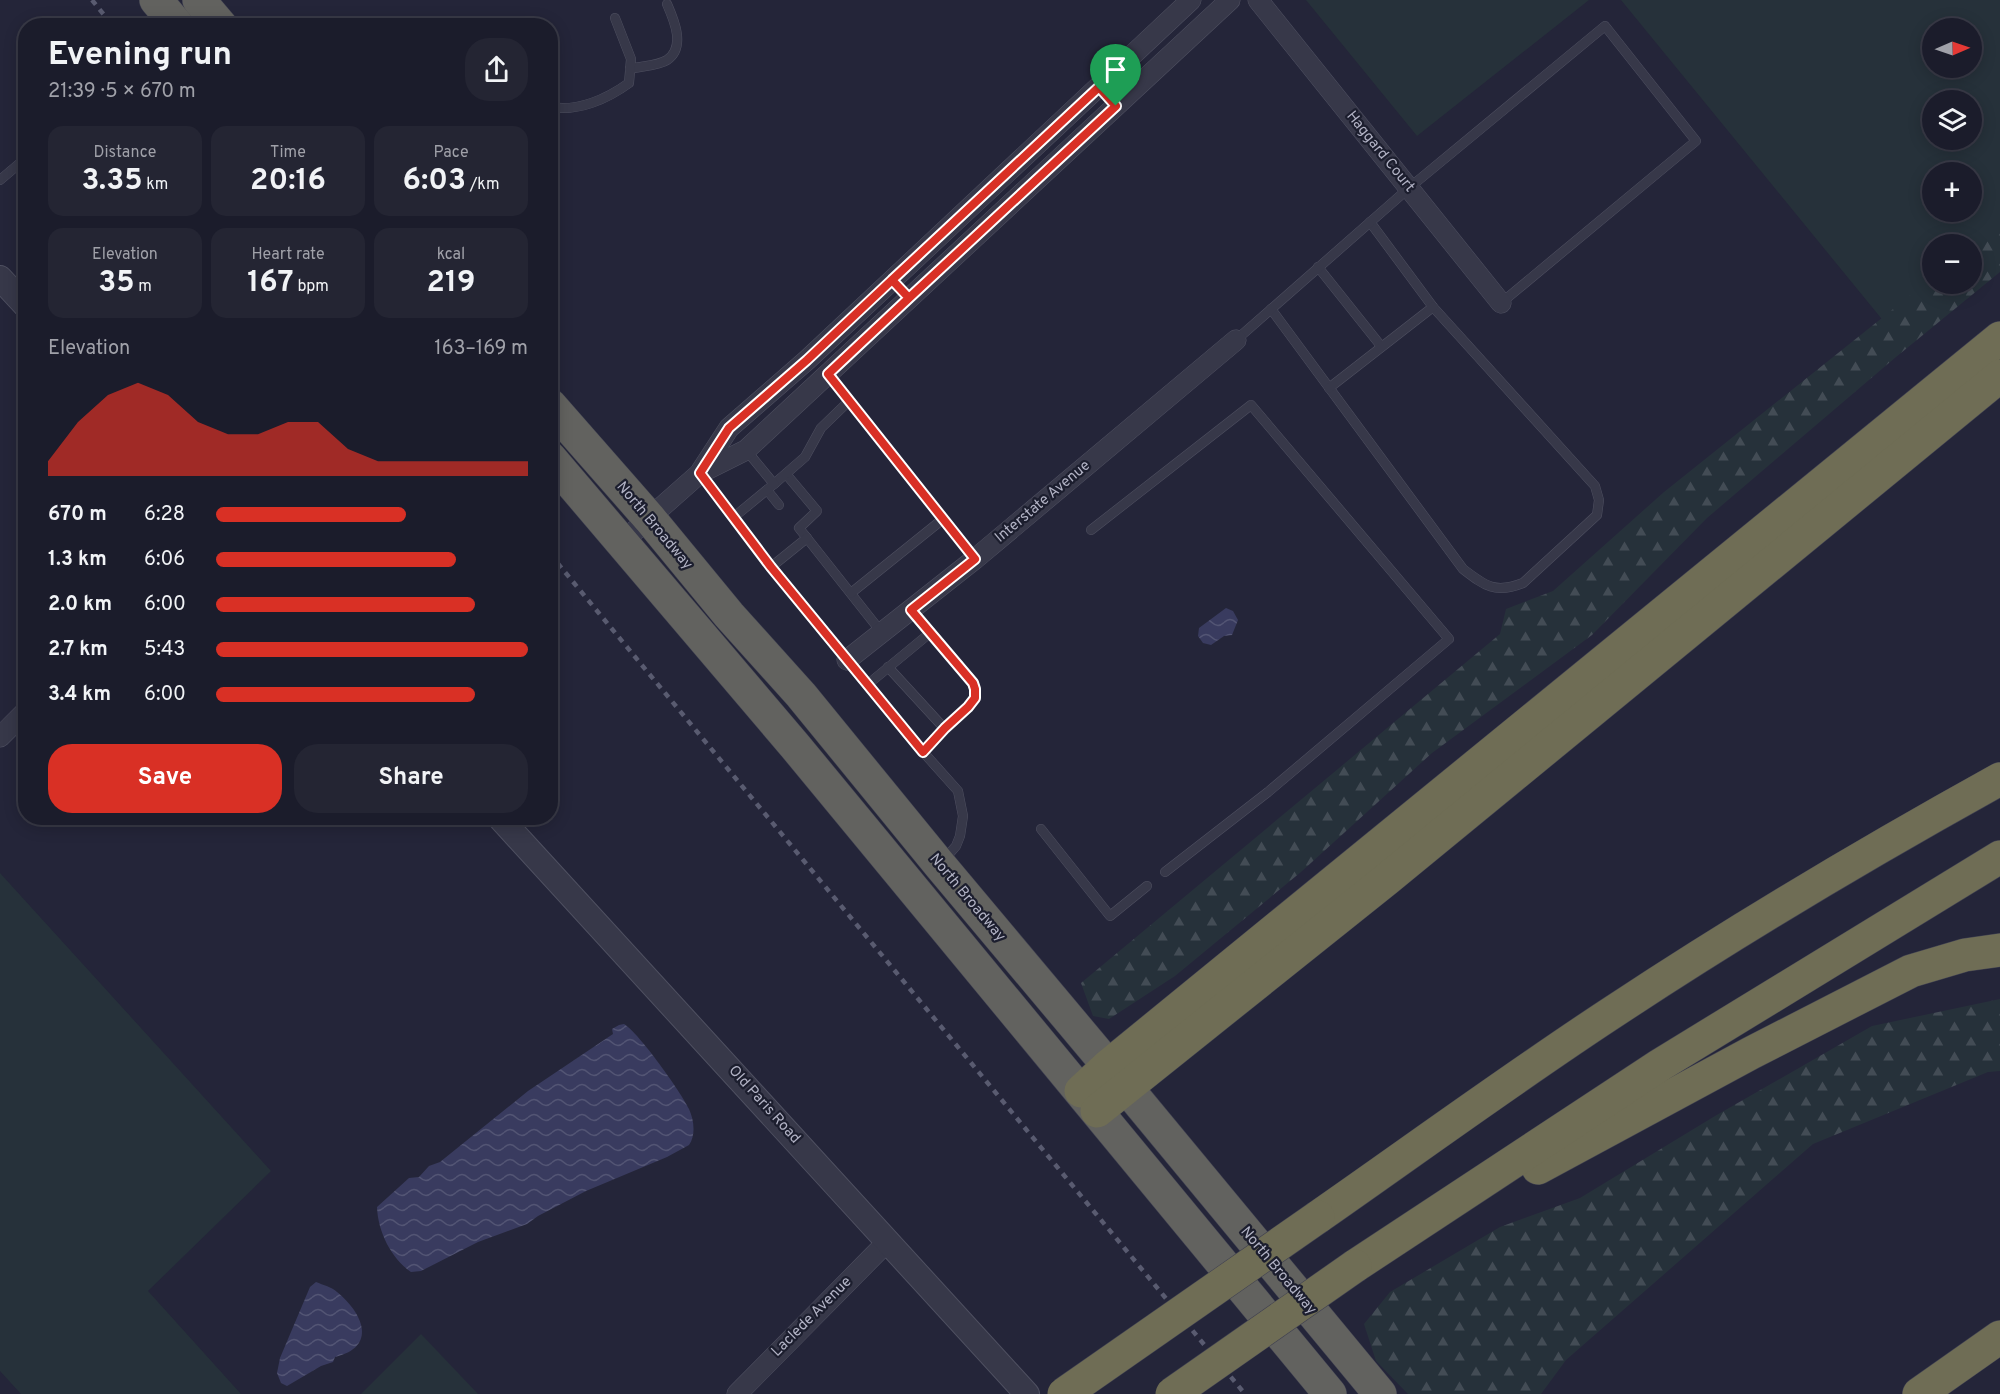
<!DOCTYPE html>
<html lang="en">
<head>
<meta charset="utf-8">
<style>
	body { margin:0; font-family:Overpass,sans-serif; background:#242533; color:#f1f3f6; height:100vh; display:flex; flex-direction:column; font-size:22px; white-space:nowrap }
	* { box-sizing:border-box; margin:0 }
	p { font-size:20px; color:#a0a1a9 }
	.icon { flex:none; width:33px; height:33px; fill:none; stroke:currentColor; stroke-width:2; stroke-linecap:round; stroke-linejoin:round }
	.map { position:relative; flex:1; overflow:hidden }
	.drawer { position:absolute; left:18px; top:18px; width:540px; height:807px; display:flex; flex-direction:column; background:#1b1c2b; border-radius:24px; box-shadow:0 3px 15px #0003,0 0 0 2px #393a47 }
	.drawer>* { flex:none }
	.needle { width:39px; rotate:88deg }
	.fabs { position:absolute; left:1922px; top:18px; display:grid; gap:12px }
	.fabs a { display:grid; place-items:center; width:60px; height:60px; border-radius:50%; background:#1b1c2b; box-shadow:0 3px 15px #0003,0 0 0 2px #393a47; font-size:30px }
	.pin { position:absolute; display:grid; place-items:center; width:51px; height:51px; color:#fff; margin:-62px -26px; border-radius:50% 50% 50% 0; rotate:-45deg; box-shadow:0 0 6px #0007 }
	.pin .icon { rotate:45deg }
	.round { display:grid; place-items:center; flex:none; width:63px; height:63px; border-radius:24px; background:#242533 }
	.headline { display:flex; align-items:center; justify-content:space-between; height:102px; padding:0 30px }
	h1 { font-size:33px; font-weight:700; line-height:45px }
	.stats { display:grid; grid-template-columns:repeat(3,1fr); gap:9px; height:102px; padding:6px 30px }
	.stats div { display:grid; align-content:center; border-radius:15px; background:#242533; text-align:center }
	.stats b { font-size:30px; font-weight:700 }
	.stats small { font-size:16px; font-weight:400 }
	.stats p { font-size:16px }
	.chart { height:168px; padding:12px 30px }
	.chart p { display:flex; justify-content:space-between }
	.chart svg { width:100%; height:108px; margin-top:6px; fill:#d93025; opacity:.7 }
	.cta { display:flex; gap:12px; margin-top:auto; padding:12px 30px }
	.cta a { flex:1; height:69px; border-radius:24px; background:#d93025; color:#fff; font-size:24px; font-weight:700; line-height:69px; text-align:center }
	.cta a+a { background:#242533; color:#f1f3f6 }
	ul { padding:0 30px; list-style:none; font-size:20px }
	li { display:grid; grid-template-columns:96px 72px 1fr; align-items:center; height:45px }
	li i { height:15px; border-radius:8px; background:#d93025 }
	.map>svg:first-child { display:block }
</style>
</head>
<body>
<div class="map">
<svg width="2000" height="1394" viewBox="0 0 2000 1394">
	<defs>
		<pattern id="forest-firs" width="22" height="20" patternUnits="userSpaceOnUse" patternTransform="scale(1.5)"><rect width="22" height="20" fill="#26313a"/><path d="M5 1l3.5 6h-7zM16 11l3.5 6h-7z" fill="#434c55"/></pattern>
		<pattern id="water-waves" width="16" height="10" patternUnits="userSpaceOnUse" patternTransform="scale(1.5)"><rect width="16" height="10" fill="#393b5f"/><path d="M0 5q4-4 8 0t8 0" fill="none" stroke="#535574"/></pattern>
	</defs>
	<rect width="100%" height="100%" fill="#242539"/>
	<g fill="#26313a" fill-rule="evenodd">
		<path d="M 1306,0 L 1589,0 L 1417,136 Z"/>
		<path d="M 1621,0 L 2000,0 L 2000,226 L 1971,251 L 1971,244 L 1932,244 L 1932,284 L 1885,323 ZM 1932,28 L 1971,28 L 1971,68 L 1932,68 ZM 1932,100 L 1971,100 L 1971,140 L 1932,140 ZM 1932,172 L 1971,172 L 1971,212 L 1932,212 Z"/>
		<path d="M 0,873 L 271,1171 L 148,1291 L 241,1394 L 21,1394 L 0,1371 Z"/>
		<path d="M 421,1334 L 478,1394 L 361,1394 Z"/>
	</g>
	<g fill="url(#forest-firs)">
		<path d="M 2000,224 L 2000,272 L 1896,357 L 1707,518 L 1592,635 L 1432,753 L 1301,872 L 1175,976 L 1109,1019 L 1093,1016 L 1081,983 L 1500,634 L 1506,609 L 1553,591 L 1664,492 L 1932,278 L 1932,284 L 1971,284 L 1971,247 Z"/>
		<path d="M 2000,999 L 2000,1071 L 1988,1072 L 1813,1144 L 1566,1360 L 1541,1394 L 1408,1394 L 1376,1361 L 1364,1324 L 1390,1292 L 1500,1227 L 1580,1198 L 1715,1116 L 1872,1026 Z"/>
	</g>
	<g fill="url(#water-waves)">
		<path d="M 1226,608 L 1233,611 L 1238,620 L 1232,635 L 1224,636 L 1211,645 L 1203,643 L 1198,636 L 1199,628 Z"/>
		<path d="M 624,1024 C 639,1033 681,1092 689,1109 C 694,1120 696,1135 689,1145 L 667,1157 L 586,1191 L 538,1216 L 527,1224 L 478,1242 L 421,1271 L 411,1272 C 391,1258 378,1232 377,1207 L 409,1178 L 419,1177 L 429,1166 L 440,1162 L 528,1091 L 613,1034 L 612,1029 L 619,1025 Z"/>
		<path d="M 316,1282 C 323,1285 332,1287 337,1292 C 363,1313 378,1347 335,1357 L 333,1362 L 321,1366 L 287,1386 L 281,1383 L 277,1373 L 280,1358 L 310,1287 Z"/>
	</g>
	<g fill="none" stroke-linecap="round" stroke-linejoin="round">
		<defs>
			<g id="service">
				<path d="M 630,69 C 641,66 658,66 667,60 C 686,47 674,20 667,4"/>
				<path d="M 550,107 C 578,112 607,99 629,83 L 631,59 L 615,18"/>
				<path d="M 0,180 L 26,158"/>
				<path d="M 1318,267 L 1381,346"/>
				<path d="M 1271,309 L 1463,569 C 1485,586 1495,594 1523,583 L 1597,515 L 1599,500 L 1595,486 L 1433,307 L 1370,222"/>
				<path d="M 1236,340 L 1409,188 L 1605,26 L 1696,141 L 1501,303"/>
				<path d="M 828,374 L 975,559"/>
				<path d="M 1329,388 L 1433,307"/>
				<path d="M 700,473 L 771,567 L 907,734 L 958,791 L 963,816 L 960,836 L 956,846 L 943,861"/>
				<path d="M 786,474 L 817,511 L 799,528 L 882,633"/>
				<path d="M 774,484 L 805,457 L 821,428 L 849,401"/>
				<path d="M 767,490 L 779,505"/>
				<path d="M 734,517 L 774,484 L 746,450"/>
				<path d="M 1091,530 L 1251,405 L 1449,639 L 1268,792 L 1165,872"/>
				<path d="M 771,567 L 807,538"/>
				<path d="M 851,593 L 943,519"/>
				<path d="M 911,610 L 973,683 L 975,689 L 975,698 L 968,707 L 944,728 L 923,751"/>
				<path d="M 888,667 L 944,728"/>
				<path d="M 867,685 L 930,633"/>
				<path d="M 1041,829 L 1110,916 L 1147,886"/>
			</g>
			<g id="minor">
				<path d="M 1258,0 L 1501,303"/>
				<path d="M 701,471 L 729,428 L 807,360 L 1191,0"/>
				<path d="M 622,542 L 700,473 L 746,450 L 1230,0"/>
				<path d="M 847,660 L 975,559 L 1236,340"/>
				<path d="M 0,737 L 26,711"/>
				<path d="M 737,1394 L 888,1241"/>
			</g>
			<g id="tertiary">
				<path d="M 0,278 L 26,306"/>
				<path d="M 500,818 L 1027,1394"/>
			</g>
			<g id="trunk">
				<path d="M 156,0 L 178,26"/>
				<path d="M 199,0 L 221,26"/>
				<path d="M 550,405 L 650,519 L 729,615 L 801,695 L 939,864 L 1126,1087 L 1380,1394"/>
				<path d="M 550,458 L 795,746 L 1330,1394"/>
			</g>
			<g id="motorway">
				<path d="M 1081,1091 L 1108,1066 L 2000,338"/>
				<path d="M 1097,1111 L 1387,879 L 2000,376"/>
				<path d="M 1538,1168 L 1751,1053 L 1911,971 L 1965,955 L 2000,950"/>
				<path d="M 1318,1217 C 1417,1148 1515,1076 1616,1010 C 1740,928 1870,851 2000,779"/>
				<path d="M 1355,1266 L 1660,1065 L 2000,857"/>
				<path d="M 1919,1394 L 2000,1337"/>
			</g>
		</defs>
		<use href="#service" stroke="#4f5061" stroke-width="10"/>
		<use href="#minor" stroke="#4f5061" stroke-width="21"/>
		<use href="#tertiary" stroke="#4f5061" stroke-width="26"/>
		<use href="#trunk" stroke="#3f4051" stroke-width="34"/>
		<use href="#motorway" stroke="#3f4051" stroke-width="34"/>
		<use href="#service" stroke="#373849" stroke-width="9"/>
		<use href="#minor" stroke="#373849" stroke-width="20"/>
		<use href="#tertiary" stroke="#373849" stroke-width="24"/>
		<use href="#trunk" stroke="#62625f" stroke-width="33"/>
		<use href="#motorway" stroke="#6f6d55" stroke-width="33"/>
		<g stroke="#595b70" stroke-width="4.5" stroke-dasharray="6 6" stroke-linecap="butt">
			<path d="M 92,0 L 113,26"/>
			<path d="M 550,554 L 1245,1394"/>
		</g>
		<defs>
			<g id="motorway-bridge">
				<path d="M 1064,1394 L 1318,1217"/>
				<path d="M 1172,1394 L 1355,1266"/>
			</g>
		</defs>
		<use href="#motorway-bridge" stroke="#3f4051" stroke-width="34" stroke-linecap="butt"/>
		<use href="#motorway-bridge" stroke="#6f6d55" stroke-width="33"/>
	</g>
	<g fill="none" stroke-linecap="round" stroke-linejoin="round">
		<defs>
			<path id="route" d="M 1116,106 L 909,298 L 892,280 L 807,360 L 729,428 L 700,473 L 771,567 L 923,752 L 945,728 L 968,707 L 975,698 L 975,689 L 973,683 L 911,610 L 975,559 L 828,374 L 909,298 L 892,280 L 1099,87 L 1116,106"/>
		</defs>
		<use href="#route" stroke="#fff" stroke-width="12"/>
		<use href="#route" stroke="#d93025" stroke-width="8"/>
	</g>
	<g text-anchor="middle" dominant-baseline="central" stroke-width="4.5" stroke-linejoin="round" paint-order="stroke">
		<g font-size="15" fill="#b2b3c5" stroke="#1c1e2e">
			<text transform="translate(1380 152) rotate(51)">Haggard Court</text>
			<text transform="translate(1043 502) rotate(-40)">Interstate Avenue</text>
			<text transform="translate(654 526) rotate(50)">North Broadway</text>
			<text transform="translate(967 898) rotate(50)">North Broadway</text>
			<text transform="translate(764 1105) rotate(48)">Old Paris Road</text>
			<text transform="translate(1278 1271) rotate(50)">North Broadway</text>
			<text transform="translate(812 1317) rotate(-45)">Laclede Avenue</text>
		</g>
	</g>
</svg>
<div class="fabs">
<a><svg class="needle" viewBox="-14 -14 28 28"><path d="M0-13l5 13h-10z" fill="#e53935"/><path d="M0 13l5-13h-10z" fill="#a0a1a9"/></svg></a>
<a><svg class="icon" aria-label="layers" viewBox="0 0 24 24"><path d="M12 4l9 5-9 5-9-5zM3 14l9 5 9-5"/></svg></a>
<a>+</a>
<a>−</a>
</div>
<div class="pin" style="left:1116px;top:106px;background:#1e9e55"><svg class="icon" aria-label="arrive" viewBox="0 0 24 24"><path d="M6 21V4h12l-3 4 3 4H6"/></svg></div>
<section class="drawer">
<div class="headline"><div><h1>Evening run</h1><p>21:39 · 5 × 670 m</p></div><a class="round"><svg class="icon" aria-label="share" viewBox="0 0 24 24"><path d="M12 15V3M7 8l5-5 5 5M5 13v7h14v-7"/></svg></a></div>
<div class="stats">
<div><p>Distance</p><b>3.35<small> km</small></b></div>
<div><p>Time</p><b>20:16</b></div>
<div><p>Pace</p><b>6:03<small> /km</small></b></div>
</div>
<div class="stats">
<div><p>Elevation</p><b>35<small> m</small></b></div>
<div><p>Heart rate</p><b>167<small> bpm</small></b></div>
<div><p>kcal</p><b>219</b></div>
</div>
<div class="chart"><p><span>Elevation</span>163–169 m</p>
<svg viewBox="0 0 160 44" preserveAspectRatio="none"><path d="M0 44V38L10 22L20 11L30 6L40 11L50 22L60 27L70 27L80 22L90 22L100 33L110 38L120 38L130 38L140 38L150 38L160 38V44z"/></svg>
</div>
<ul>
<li><b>670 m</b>6:28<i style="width:61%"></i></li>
<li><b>1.3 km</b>6:06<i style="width:77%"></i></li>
<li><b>2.0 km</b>6:00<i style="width:83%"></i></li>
<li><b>2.7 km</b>5:43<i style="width:100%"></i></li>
<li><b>3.4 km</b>6:00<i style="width:83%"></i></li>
</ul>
<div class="cta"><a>Save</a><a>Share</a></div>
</section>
</div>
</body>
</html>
